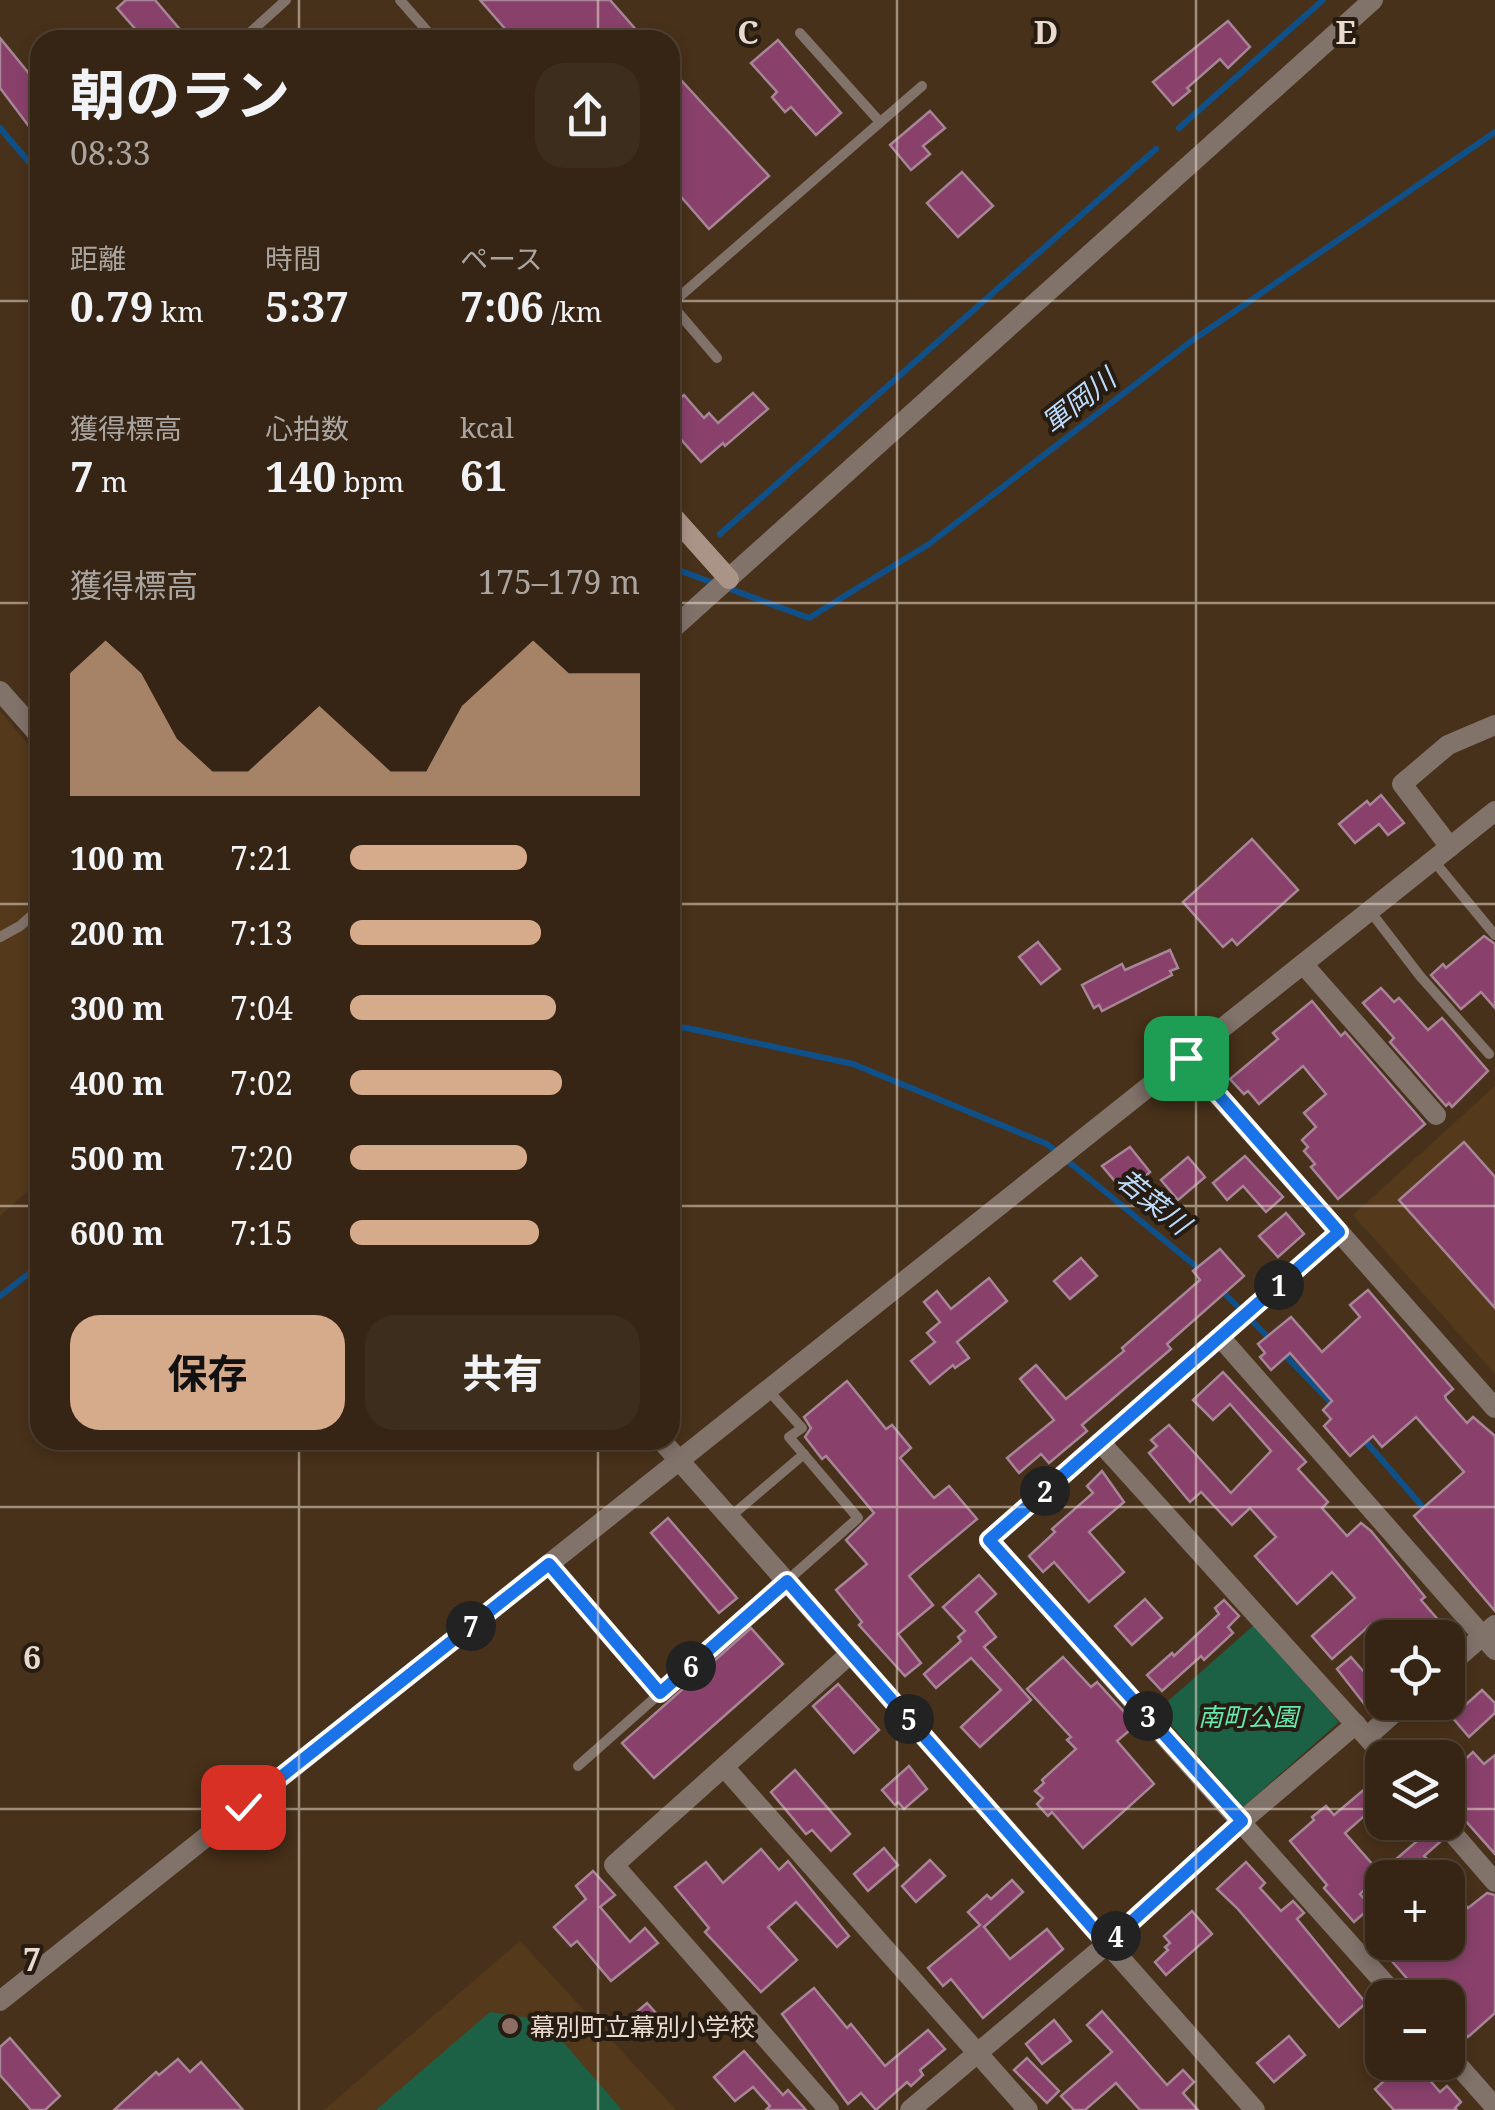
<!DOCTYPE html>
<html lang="ja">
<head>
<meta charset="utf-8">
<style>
	body { margin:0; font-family:"Noto Serif","Noto Sans JP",serif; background:#3d2d1d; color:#f1f3f6; height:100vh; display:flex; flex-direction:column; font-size:38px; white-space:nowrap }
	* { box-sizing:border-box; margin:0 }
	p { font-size:32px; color:#aaa5a0 }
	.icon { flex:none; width:55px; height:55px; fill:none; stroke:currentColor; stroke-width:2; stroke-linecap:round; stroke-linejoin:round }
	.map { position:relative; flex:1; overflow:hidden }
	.sheet { position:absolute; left:30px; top:30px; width:650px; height:1420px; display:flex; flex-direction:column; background:#362514; border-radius:30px; box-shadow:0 5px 15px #0003,0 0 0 2px #504234 }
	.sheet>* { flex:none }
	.buttons { position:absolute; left:1365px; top:1620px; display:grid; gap:20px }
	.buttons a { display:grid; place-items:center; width:100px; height:100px; border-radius:20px; background:#362514; box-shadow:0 5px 15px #0003,0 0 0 2px #504234; font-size:50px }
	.pin { position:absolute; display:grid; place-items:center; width:85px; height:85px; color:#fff; margin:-42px; border-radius:20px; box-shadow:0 5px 15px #0006 }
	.km { position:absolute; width:50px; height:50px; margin:-25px; border-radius:50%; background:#222; color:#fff; font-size:28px; line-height:50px; text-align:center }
	.round { display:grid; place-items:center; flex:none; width:105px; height:105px; border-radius:30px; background:#3d2d1d }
	.head { display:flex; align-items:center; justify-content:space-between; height:170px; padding:0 40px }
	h1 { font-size:55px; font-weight:700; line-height:75px }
	.figures { display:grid; grid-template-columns:repeat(3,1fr); gap:15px; height:170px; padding:10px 40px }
	.figures div { display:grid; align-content:center }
	.figures b { font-size:42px; font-weight:700 }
	.figures small { font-size:28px; font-weight:400 }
	.figures p { font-size:28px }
	.chart { height:280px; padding:20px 40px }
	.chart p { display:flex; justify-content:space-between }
	.chart svg { width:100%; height:180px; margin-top:10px; fill:#d6ab8b; opacity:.7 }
	.button { display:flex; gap:20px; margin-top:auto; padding:20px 40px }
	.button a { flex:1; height:115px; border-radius:30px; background:#d6ab8b; color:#111; font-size:40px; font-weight:700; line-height:115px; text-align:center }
	.button a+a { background:#3d2d1d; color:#f1f3f6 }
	ul { padding:0 40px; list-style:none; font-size:32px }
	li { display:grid; grid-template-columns:160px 120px 1fr; align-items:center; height:75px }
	li i { height:25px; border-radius:12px; background:#d6ab8b }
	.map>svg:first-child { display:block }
</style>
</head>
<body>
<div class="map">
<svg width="1495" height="2110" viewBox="0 0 1495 2110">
	<rect width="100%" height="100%" fill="#48311a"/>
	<g fill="#54391b">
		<path d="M 0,711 L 40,759 L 40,1180 L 0,1216 Z"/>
		<path d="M 1495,1086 L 1495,1374 L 1353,1215 Z"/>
		<path d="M 520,1941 L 676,2110 L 324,2110 Z"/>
	</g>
	<g fill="#1c6146">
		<path d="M 1254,1625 L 1339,1722 L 1243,1807 L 1158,1710 Z"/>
		<path d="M 490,2012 L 544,2020 L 622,2110 L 376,2110 Z"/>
	</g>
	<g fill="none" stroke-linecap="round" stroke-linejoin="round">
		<g stroke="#105088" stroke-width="6">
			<path d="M 0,128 L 40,175"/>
			<path d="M 1179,128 L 1323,0"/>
			<path d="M 720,534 L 1156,149"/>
			<path d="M 670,567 L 809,618 L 929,544 L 1190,342 L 1495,132"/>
			<path d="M 670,1027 L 687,1028 L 853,1064 L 1047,1144 L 1203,1272"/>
			<path d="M 1219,1288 L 1270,1339"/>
			<path d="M 0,1296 L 40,1265"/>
			<path d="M 1282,1352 L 1336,1408"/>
			<path d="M 1361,1436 L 1428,1513"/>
		</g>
	</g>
	<g fill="#89416c" stroke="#a78597" stroke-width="2.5">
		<path d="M 126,0 L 155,0 L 189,40 L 145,40 L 117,8 Z"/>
		<path d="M 480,0 L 610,0 L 645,40 L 515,40 Z"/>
		<path d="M 1228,21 L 1250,47 L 1228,68 L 1220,59 L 1187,88 L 1190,91 L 1173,105 L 1153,82 Z"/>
		<path d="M 0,38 L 40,87 L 40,141 L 0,88 Z"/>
		<path d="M 778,40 L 841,113 L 816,135 L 791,107 L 785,112 L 772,97 L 777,92 L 751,63 Z"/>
		<path d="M 670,68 L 769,176 L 709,229 L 670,184 Z"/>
		<path d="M 930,111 L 945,128 L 923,146 L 930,154 L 911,170 L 890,145 Z"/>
		<path d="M 962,172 L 993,206 L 958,237 L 927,203 Z"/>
		<path d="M 753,393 L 768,409 L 725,446 L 723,443 L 701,462 L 670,427 L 670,407 L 684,395 L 704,418 L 709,413 L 718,423 Z"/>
		<path d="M 1381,795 L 1404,823 L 1388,835 L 1379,824 L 1355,843 L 1339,824 L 1367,801 L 1370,805 Z"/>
		<path d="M 1252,839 L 1298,890 L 1237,945 L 1232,939 L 1223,947 L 1183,902 Z"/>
		<path d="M 1484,936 L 1495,944 L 1495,1008 L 1481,992 L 1461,1009 L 1431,975 L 1443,964 L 1446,968 Z"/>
		<path d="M 1038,942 L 1060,969 L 1041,984 L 1019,957 Z"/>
		<path d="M 1170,950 L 1178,968 L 1170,971 L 1172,975 L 1102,1011 L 1099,1005 L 1094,1008 L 1082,985 L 1122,964 L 1125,970 Z"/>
		<path d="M 1381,988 L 1394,1002 L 1399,998 L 1428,1030 L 1442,1018 L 1488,1071 L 1452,1107 L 1449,1103 L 1446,1106 L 1390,1042 L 1394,1038 L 1363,1003 Z"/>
		<path d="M 1312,1001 L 1341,1036 L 1345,1032 L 1425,1124 L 1338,1199 L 1311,1167 L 1315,1164 L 1304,1151 L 1308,1147 L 1302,1140 L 1316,1127 L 1304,1113 L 1326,1094 L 1303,1066 L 1259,1104 L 1248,1091 L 1244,1094 L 1230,1079 L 1278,1039 L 1273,1033 Z"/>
		<path d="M 1464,1142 L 1495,1177 L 1495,1308 L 1399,1200 Z"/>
		<path d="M 1130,1147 L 1150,1172 L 1125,1193 L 1102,1166 Z"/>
		<path d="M 1245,1156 L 1283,1197 L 1266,1212 L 1243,1186 L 1227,1200 L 1213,1183 Z"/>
		<path d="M 1188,1157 L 1205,1177 L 1178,1200 L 1161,1180 Z"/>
		<path d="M 1286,1213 L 1304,1234 L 1278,1257 L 1259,1236 Z"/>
		<path d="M 1220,1249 L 1244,1276 L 1167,1344 L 1171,1349 L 1082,1425 L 1087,1431 L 1049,1463 L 1041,1454 L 1019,1473 L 1007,1458 L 1054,1420 L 1020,1379 L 1036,1365 L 1066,1399 L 1124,1351 L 1122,1348 L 1200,1280 L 1193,1271 Z"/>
		<path d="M 1081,1258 L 1097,1276 L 1070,1299 L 1054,1281 Z"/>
		<path d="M 989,1278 L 1007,1301 L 957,1342 L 969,1358 L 955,1368 L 953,1365 L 930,1384 L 911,1361 L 935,1342 L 927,1333 L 940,1322 L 924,1302 L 937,1291 L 951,1309 Z"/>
		<path d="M 1368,1290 L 1453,1389 L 1445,1396 L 1446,1399 L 1467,1423 L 1473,1417 L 1495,1436 L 1495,1611 L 1414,1516 L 1464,1472 L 1416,1417 L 1382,1447 L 1373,1436 L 1350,1456 L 1324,1426 L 1331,1419 L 1323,1410 L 1332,1401 L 1290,1353 L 1271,1370 L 1260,1357 L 1265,1353 L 1258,1344 L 1291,1317 L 1322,1352 L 1360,1317 L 1350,1305 Z"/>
		<path d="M 1223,1372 L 1306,1462 L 1298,1469 L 1328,1502 L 1322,1508 L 1347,1536 L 1361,1523 L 1371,1531 L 1425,1597 L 1421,1600 L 1454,1638 L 1382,1638 L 1371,1624 L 1332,1659 L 1312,1636 L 1355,1598 L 1332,1572 L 1297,1604 L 1255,1556 L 1276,1537 L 1250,1508 L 1232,1525 L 1201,1492 L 1190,1502 L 1149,1453 L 1157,1446 L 1151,1440 L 1169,1425 L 1231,1493 L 1271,1451 L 1230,1404 L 1213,1420 L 1193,1400 Z"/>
		<path d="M 847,1381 L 886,1429 L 892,1425 L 911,1448 L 900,1458 L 934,1498 L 949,1486 L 977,1519 L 909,1576 L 933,1605 L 898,1634 L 921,1663 L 905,1676 L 859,1625 L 862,1622 L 836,1590 L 867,1564 L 846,1540 L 874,1513 L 826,1456 L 822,1459 L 805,1437 L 811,1428 L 804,1417 Z"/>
		<path d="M 1102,1471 L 1124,1502 L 1089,1532 L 1124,1572 L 1089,1602 L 1054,1562 L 1043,1572 L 1029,1556 L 1055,1532 L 1052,1529 L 1093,1493 L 1087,1486 Z"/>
		<path d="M 668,1518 L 737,1598 L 719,1613 L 651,1533 Z"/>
		<path d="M 979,1575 L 996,1594 L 976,1612 L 996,1637 L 984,1647 L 1031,1700 L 980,1747 L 961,1727 L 1001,1690 L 971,1658 L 936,1688 L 924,1674 L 961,1641 L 958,1637 L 965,1631 L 943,1607 Z"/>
		<path d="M 1145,1599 L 1162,1618 L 1132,1645 L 1115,1626 Z"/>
		<path d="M 1224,1600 L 1239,1616 L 1228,1627 L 1233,1633 L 1204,1660 L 1201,1656 L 1162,1691 L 1147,1675 L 1172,1653 L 1174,1656 L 1219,1614 L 1215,1608 Z"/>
		<path d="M 751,1628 L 783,1664 L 654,1778 L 622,1743 Z"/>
		<path d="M 1063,1657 L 1091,1687 L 1097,1682 L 1136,1725 L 1117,1741 L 1154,1784 L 1083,1848 L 1052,1812 L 1048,1816 L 1037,1804 L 1043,1798 L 1035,1791 L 1044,1783 L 1042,1780 L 1076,1749 L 1067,1740 L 1071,1737 L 1027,1689 Z"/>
		<path d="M 1351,1657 L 1370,1679 L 1382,1668 L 1382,1698 L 1369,1710 L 1337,1669 Z"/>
		<path d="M 838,1684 L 879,1730 L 854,1753 L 813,1706 Z"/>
		<path d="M 1482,1690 L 1495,1703 L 1495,1713 L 1469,1737 L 1452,1717 Z"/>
		<path d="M 1473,1752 L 1484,1764 L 1495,1755 L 1495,1854 L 1455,1809 L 1452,1812 L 1448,1809 L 1448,1775 Z"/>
		<path d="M 909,1766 L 927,1789 L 904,1809 L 898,1802 L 895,1805 L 882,1790 Z"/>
		<path d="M 795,1770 L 850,1834 L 831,1851 L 812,1830 L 806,1834 L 771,1792 Z"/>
		<path d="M 1373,1782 L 1382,1793 L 1382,1819 L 1373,1808 L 1345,1833 L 1381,1874 L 1360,1894 L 1371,1907 L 1354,1922 L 1324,1888 L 1327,1885 L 1290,1841 L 1314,1820 L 1312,1817 L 1326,1806 L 1334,1815 Z"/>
		<path d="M 1431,1829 L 1441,1841 L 1424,1856 L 1432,1864 L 1417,1878 L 1396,1878 L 1387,1867 Z"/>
		<path d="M 884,1848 L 898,1865 L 868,1891 L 854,1874 Z"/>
		<path d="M 761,1849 L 779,1870 L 788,1861 L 849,1936 L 837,1947 L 796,1902 L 768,1927 L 797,1960 L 761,1992 L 705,1932 L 709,1928 L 675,1887 L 706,1862 L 723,1883 Z"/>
		<path d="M 930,1860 L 945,1876 L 916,1902 L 902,1886 Z"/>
		<path d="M 1246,1862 L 1265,1883 L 1260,1888 L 1281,1911 L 1293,1901 L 1304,1913 L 1297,1919 L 1366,2003 L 1339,2027 L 1237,1908 L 1217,1889 Z"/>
		<path d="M 593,1871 L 615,1895 L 600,1907 L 630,1942 L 645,1928 L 658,1943 L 611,1981 L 577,1941 L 571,1946 L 554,1927 L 586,1899 L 576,1886 Z"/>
		<path d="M 1012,1880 L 1023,1892 L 984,1927 L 1010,1959 L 1047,1929 L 1063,1949 L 983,2018 L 951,1979 L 943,1986 L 928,1968 L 980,1925 L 968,1912 L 987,1895 L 991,1899 Z"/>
		<path d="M 1487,1893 L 1495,1895 L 1495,2013 L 1468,2037 L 1448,2015 L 1448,1998 L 1424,1998 L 1390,1959 L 1410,1942 L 1448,1942 L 1448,1905 L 1458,1896 L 1468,1908 Z"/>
		<path d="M 1192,1911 L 1212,1934 L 1166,1975 L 1155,1962 L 1168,1950 L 1165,1947 L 1170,1943 L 1164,1936 Z"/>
		<path d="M 814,1988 L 847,2028 L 851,2024 L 885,2066 L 928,2030 L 945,2049 L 920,2070 L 923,2075 L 911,2086 L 907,2082 L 876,2110 L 861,2093 L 848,2104 L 782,2014 Z"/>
		<path d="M 647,2003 L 662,2020 L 640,2039 L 625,2022 Z"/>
		<path d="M 1102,2011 L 1167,2085 L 1183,2070 L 1194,2082 L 1183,2093 L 1198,2110 L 1140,2110 L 1116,2083 L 1085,2110 L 1074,2110 L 1061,2096 L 1112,2052 L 1087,2025 Z"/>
		<path d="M 1054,2020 L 1071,2041 L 1042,2064 L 1026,2044 Z"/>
		<path d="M 1289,2036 L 1305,2055 L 1274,2082 L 1257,2063 Z"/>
		<path d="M 10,2038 L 60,2096 L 45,2110 L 31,2110 L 0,2075 L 0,2047 Z"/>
		<path d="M 744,2051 L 783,2095 L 788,2090 L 806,2110 L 766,2110 L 770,2106 L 753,2087 L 735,2101 L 714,2077 Z"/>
		<path d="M 1027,2058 L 1059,2091 L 1047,2103 L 1014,2070 Z"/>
		<path d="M 178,2059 L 190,2072 L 201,2062 L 243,2110 L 114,2110 L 156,2072 L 159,2075 Z"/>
		<path d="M 1414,2062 L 1440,2092 L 1447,2086 L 1461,2102 L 1455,2108 L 1457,2110 L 1394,2110 L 1375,2089 L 1394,2072 L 1398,2077 Z"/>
	</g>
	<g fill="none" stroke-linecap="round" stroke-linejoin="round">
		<g stroke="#81726a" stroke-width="10">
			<path d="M 400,0 L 435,40"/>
			<path d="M 800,33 L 880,122"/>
			<path d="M 244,38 L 286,0"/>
			<path d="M 670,303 L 717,358"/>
			<path d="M 671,304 L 922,86"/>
			<path d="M 1433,860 L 1495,935"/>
			<path d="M 1370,911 L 1420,976 L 1489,1054"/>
			<path d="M 0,937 L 20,926 L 40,908"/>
			<path d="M 730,1517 L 804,1454"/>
			<path d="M 549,1563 L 660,1693"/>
			<path d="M 578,1766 L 858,1518 L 789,1437 L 802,1428 L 768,1390"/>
		</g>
		<g stroke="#81726a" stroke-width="20">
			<path d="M 670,631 L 1373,0"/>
			<path d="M 0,691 L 40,736"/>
			<path d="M 1450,847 L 1402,784 L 1448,745 L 1495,725"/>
			<path d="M 1303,964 L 1436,1115"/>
			<path d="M 1185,1058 L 1495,1408"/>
			<path d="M 1339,1232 L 989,1540 L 1398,1998"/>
			<path d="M 1220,1337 L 1495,1650"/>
			<path d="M 661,1440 L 1255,2110"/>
			<path d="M 1100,1442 L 1386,1758"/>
			<path d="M 1448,1666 L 1495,1625"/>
			<path d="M 1368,1736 L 1406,1702"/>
			<path d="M 724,1767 L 1028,2110"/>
			<path d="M 1443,1822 L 1495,1882"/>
			<path d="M 0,2001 L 1495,811"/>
			<path d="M 1448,2054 L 1495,2107"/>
			<path d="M 829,2110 L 614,1865 L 851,1653"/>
			<path d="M 910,2110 L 1107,1944 L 1242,1821 L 1356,1724"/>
		</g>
		<g stroke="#aa9387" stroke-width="20">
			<path d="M 244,38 L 246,40"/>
			<path d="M 670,513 L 729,579"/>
		</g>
	</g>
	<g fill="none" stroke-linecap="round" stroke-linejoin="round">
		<defs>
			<path id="route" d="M 243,1807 L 549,1564 L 660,1693 L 787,1581 L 1107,1944 L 1242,1821 L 989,1540 L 1339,1232 L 1186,1058"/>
		</defs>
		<use href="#route" stroke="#fff" stroke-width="20"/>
		<use href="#route" stroke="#1a73e8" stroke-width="12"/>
	</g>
	<path fill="none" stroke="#e9dacd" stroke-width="2.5" stroke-opacity="0.55" d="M 299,0 L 299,40M 598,0 L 598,40M 897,0 L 897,2110M 1196,0 L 1196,2110M 0,301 L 40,301M 670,301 L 1495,301M 0,603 L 40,603M 670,603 L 1495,603M 0,904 L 40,904M 670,904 L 1495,904M 0,1206 L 40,1206M 670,1206 L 1495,1206M 299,1440 L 299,2110M 598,1440 L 598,2110M 0,1507 L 1495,1507M 0,1809 L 1382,1809M 1448,1809 L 1495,1809"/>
	<circle fill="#8d6e63" stroke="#261c11" stroke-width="4" cx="510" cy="2026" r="10"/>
	<g text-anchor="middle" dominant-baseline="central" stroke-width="8" stroke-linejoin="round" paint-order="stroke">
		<g font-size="25" font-style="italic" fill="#66e9b1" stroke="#261c11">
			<text x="1248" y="1716">南町公園</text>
		</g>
		<g font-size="25" fill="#e9dacd" stroke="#261c11" text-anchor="start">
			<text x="530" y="2026">幕別町立幕別小学校</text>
		</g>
		<g font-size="28" font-style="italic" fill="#bcdbfc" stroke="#261c11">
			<text transform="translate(1078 400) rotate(-38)">軍岡川</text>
			<text transform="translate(1154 1201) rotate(39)">若菜川</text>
		</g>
	</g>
	<g font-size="32" text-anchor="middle" font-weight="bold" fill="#e9dacd" stroke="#261c11" stroke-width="8" stroke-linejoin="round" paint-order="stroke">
		<text x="748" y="44">C</text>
		<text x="1046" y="44">D</text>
		<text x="1346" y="44">E</text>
		<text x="32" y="1669">6</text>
		<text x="32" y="1971">7</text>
	</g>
</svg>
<div class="buttons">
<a><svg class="icon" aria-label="locate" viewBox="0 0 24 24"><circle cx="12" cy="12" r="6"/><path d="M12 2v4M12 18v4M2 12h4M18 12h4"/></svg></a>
<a><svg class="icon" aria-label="layers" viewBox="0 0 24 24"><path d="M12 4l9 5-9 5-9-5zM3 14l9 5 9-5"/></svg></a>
<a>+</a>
<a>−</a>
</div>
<div class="pin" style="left:1186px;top:1058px;background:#1e9e55"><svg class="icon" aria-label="arrive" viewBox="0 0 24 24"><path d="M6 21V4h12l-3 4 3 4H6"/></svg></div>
<div class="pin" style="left:243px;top:1807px;background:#d93025"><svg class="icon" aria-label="check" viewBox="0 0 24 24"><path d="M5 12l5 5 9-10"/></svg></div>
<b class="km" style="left:1279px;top:1285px">1</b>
<b class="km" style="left:1045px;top:1491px">2</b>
<b class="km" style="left:1148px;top:1716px">3</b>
<b class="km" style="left:1116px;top:1936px">4</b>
<b class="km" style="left:909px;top:1719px">5</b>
<b class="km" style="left:691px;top:1666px">6</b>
<b class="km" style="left:471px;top:1626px">7</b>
<section class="sheet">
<div class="head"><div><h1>朝のラン</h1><p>08:33</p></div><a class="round"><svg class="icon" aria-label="share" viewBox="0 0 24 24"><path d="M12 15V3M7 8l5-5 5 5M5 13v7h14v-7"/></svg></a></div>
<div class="figures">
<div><p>距離</p><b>0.79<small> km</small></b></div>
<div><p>時間</p><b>5:37</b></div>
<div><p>ペース</p><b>7:06<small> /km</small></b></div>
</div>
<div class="figures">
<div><p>獲得標高</p><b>7<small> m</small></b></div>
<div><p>心拍数</p><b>140<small> bpm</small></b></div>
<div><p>kcal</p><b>61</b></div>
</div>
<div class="chart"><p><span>獲得標高</span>175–179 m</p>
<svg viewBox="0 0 160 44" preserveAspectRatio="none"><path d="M0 44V14L10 6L20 14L30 30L40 38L50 38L60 30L70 22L80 30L90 38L100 38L110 22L120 14L130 6L140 14L150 14L160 14V44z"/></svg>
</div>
<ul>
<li><b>100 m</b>7:21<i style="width:61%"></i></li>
<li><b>200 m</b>7:13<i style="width:66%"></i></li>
<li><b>300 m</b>7:04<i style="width:71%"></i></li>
<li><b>400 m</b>7:02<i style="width:73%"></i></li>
<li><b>500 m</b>7:20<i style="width:61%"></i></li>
<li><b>600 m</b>7:15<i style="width:65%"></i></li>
</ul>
<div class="button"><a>保存</a><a>共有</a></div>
</section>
</div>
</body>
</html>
